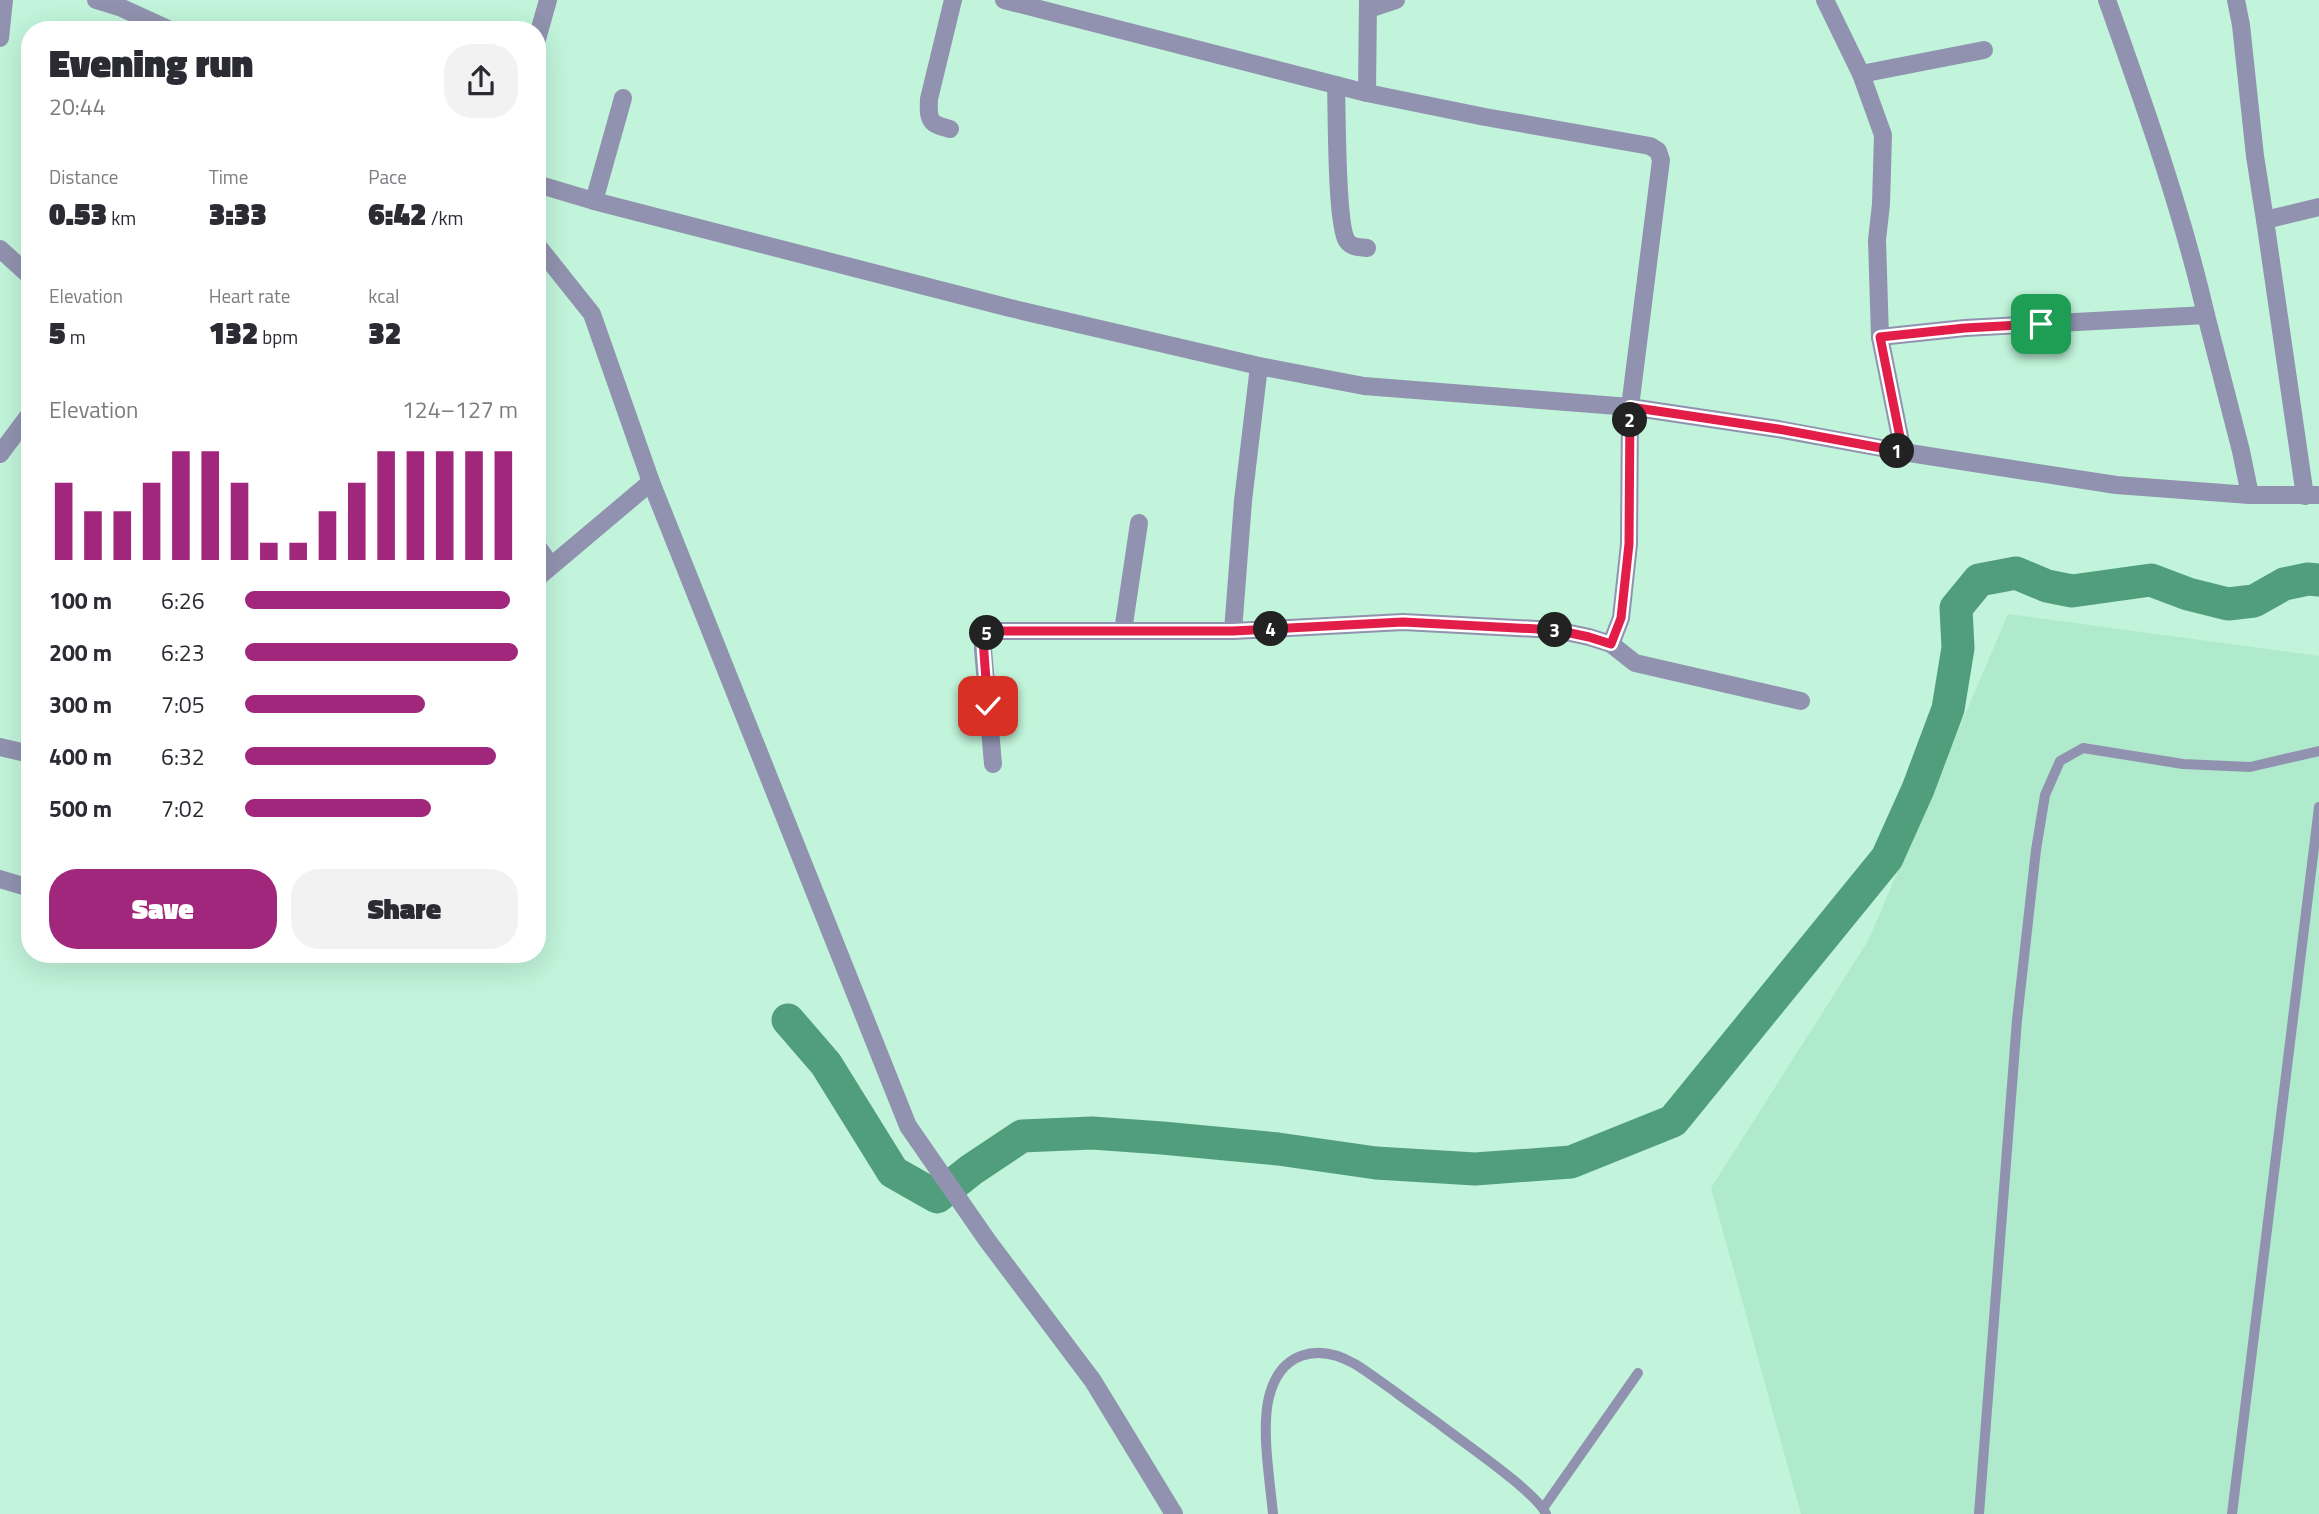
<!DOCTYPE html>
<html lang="en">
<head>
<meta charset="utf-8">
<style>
	body { margin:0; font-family:"Titillium Web",sans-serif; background:#f2f2f3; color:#2b2b33; height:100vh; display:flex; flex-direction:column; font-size:26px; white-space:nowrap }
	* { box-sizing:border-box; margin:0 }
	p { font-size:23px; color:#7c7c81 }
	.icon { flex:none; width:38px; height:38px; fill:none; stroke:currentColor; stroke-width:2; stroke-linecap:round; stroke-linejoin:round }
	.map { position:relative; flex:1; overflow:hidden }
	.side { position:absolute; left:21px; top:21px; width:525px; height:942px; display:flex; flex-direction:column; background:#fff; border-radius:28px; box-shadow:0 7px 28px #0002 }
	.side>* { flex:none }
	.pin { position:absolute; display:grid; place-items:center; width:60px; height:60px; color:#fff; margin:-30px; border-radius:14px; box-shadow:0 4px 10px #0006 }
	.km { position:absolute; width:35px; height:35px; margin:-18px; border-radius:50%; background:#222; color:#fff; font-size:19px; line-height:35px; text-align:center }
	.round { display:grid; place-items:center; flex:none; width:74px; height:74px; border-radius:28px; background:#f2f2f3 }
	.headline { display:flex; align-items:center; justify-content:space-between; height:119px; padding:0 28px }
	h1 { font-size:38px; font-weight:800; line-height:52px }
	.stats { display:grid; grid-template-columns:repeat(3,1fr); gap:10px; height:119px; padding:7px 28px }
	.stats div { display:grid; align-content:center }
	.stats b { font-size:30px; font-weight:800 }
	.stats small { font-size:19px; font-weight:400 }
	.stats p { font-size:19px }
	.chart { height:196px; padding:14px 28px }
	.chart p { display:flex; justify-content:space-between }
	.chart svg { width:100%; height:126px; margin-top:7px; stroke:#a1277d; stroke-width:6 }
	.primary-button { display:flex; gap:14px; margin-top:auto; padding:14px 28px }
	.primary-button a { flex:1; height:80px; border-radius:28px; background:#a1277d; color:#fff; font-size:28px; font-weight:800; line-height:80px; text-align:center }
	.primary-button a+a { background:#f2f2f3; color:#2b2b33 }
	ul { padding:0 28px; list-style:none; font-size:23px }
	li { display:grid; grid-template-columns:112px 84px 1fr; align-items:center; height:52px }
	li i { height:18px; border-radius:9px; background:#a1277d }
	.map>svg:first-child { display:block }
</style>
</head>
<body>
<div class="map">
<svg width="2319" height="1514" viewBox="0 0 2319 1514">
	<rect width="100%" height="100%" fill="#c1f4da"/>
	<path fill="#b0eacd" d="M 2008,614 L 2319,656 L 2319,1514 L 1801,1514 L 1711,1188 L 1868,941 Z"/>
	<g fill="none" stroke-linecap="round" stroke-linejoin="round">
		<path stroke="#519e7c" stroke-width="33" d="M 788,1020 L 826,1064 L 893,1172 L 937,1197 L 971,1170 L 1022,1136 L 1092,1133 L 1162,1138 L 1278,1149 L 1376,1163 L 1475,1169 L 1571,1162 L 1673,1121 L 1887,858 L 1918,789 L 1948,709 L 1958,648 L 1956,608 L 1979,580 L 2016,573 L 2047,586 L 2072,591 L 2151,580 L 2188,594 L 2228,604 L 2254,601 L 2284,584 L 2308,579 L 2319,580"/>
		<g stroke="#9192af" stroke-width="10">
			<path d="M 1544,1507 L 1638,1373"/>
			<path d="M 1273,1514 C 1270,1481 1261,1429 1269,1397 C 1280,1353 1316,1342 1355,1364 C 1368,1372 1381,1382 1394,1391 C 1411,1404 1429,1416 1446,1429 C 1467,1445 1538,1494 1546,1514"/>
			<path d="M 1979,1514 L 2017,1020 L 2036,850 L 2045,795 L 2060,761 L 2083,748 L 2183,764 L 2250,767 L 2319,751"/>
			<path d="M 2232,1514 L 2319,807"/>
		</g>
		<g stroke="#9192af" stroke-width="18">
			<path d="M 96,0 L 122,8 L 170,30"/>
			<path d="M 1004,0 L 1367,93 L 1485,117 L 1650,146 L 1658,151 L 1661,160 L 1630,407 L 1629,544 L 1621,618 L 1611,644"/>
			<path d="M 1825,0 L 1861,74 L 1883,135 L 1881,204 L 1877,240 L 1880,337 L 1903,452"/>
			<path d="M 2107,0 C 2144,104 2181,207 2206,315"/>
			<path d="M 2236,0 L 2241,25 L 2255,156 L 2265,220"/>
			<path d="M 1369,9 L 1396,0"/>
			<path d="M 0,38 L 4,0"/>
			<path d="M 537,39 L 548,0"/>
			<path d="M 1861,74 L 1984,50"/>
			<path d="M 1336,85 C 1337,111 1336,225 1347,241 C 1352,248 1360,247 1367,248"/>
			<path d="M 1367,93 L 1368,0"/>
			<path d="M 950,129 C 929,124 928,120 929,99 L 953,0"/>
			<path d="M 537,184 L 594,201 L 1010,308 L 1259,366 L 1364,386 L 1630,407 L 1778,429 L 1903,452 L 2116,485 L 2250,495 L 2319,495"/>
			<path d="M 594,201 L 623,98"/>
			<path d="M 537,245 L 592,314 L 651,482 L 908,1126 L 987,1240 L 1093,1381 L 1174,1514"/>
			<path d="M 0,249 L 30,276"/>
			<path d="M 1880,337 L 1965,328 L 2206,315 L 2241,451 L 2250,495"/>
			<path d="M 0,454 L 30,414"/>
			<path d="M 2305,496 L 2265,220 L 2319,207"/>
			<path d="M 537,546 L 551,566"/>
			<path d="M 537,578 L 651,482"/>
			<path d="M 1123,631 L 1139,523"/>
			<path d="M 1233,631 L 1403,622 L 1556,630 L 1589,637 L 1611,644 L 1635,663 L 1801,701"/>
			<path d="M 0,747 L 30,754"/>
			<path d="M 993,764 L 983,649 L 983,640 L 987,633 L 997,631 L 1233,631 L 1243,501 L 1259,366"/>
			<path d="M 0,879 L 30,888"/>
		</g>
	</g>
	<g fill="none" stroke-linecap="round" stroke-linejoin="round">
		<defs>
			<path id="route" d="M 988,706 L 983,640 L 987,633 L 997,631 L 1233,631 L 1403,622 L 1556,630 L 1589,637 L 1611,644 L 1621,618 L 1629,544 L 1630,407 L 1778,429 L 1903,452 L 1880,337 L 1965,328 L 2041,324"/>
		</defs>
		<use href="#route" stroke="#fff" stroke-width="14"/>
		<use href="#route" stroke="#e11d48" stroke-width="9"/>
	</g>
</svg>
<div class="pin" style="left:2041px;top:324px;background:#1e9e55"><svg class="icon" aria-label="arrive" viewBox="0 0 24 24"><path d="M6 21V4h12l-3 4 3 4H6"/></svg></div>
<div class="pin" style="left:988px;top:706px;background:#d93025"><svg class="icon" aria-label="check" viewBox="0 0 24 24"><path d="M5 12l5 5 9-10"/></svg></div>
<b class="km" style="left:1897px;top:451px">1</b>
<b class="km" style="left:1630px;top:420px">2</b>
<b class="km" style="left:1555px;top:630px">3</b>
<b class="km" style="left:1271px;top:629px">4</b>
<b class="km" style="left:987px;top:633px">5</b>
<section class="side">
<div class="headline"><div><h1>Evening run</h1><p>20:44</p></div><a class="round"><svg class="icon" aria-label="share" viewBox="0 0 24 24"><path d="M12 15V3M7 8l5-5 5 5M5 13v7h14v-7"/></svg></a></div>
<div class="stats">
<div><p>Distance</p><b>0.53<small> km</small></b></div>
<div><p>Time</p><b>3:33</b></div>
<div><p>Pace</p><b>6:42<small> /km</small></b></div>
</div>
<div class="stats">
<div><p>Elevation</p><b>5<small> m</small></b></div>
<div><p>Heart rate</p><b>132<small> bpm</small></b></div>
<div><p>kcal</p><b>32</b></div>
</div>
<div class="chart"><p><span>Elevation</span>124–127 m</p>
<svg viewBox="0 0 160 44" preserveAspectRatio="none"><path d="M5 44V17M15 44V27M25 44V27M35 44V17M45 44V6M55 44V6M65 44V17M75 44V38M85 44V38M95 44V27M105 44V17M115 44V6M125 44V6M135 44V6M145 44V6M155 44V6"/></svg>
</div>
<ul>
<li><b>100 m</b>6:26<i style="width:97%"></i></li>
<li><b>200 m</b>6:23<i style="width:100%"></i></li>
<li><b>300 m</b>7:05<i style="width:66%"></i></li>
<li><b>400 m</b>6:32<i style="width:92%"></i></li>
<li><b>500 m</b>7:02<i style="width:68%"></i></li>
</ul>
<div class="primary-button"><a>Save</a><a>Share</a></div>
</section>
</div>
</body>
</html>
